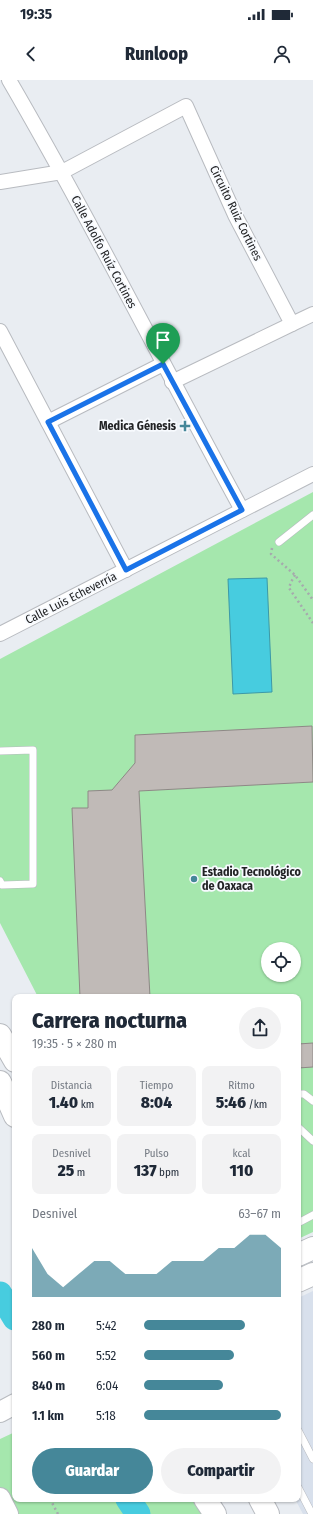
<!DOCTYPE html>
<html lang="es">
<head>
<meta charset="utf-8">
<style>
	body { margin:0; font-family:"Fira Sans Condensed",sans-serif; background:#f2f2f3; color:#1f2937; height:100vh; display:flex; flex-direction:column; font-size:15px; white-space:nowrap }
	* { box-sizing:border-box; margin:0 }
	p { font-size:13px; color:#747a83 }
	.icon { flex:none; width:22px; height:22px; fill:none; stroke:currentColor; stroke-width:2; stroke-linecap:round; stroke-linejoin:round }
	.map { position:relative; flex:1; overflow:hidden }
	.drawer { position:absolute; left:12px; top:914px; width:289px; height:508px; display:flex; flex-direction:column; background:#fff; border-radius:8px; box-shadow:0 1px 3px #0004 }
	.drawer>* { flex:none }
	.tools { position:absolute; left:261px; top:862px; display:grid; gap:8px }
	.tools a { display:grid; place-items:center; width:40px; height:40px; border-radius:50%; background:#fff; box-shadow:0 1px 3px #0004; font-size:20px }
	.pin { position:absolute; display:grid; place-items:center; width:34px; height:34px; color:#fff; margin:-41px -17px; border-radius:50% 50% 50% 0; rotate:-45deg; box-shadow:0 0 4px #0007 }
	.pin .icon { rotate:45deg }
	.round { display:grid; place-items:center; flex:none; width:42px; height:42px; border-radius:21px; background:#f2f2f3 }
	.head { display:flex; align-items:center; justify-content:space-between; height:68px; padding:0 20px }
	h1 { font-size:22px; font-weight:800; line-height:30px }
	.stats { display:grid; grid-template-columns:repeat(3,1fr); gap:6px; height:68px; padding:4px 20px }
	.stats div { display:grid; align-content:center; border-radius:8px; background:#f2f2f3; text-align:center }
	.stats b { font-size:17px; font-weight:800 }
	.stats small { font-size:11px; font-weight:400 }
	.stats p { font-size:11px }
	.chart { height:112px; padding:8px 20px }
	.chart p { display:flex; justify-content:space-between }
	.chart svg { width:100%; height:72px; margin-top:4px; fill:#458799; opacity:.7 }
	.cta { display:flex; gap:8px; margin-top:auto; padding:8px 20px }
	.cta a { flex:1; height:46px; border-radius:24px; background:#458799; color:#fff; font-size:16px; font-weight:800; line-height:46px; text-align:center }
	.cta a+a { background:#f2f2f3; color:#1f2937 }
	ul { padding:0 20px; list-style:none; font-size:13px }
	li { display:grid; grid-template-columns:64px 48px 1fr; align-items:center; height:30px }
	li i { height:10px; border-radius:5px; background:#458799 }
	.status { display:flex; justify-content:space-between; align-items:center; height:28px; padding:0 20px; background:#fff; direction:ltr }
	.status svg { height:11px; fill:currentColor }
	header { display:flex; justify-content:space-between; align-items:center; height:52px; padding:0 20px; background:#fff; font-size:18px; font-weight:800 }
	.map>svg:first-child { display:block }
</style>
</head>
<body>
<div class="status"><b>19:35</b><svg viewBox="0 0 49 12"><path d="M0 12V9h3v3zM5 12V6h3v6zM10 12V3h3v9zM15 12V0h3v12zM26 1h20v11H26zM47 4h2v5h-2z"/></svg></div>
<header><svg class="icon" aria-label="back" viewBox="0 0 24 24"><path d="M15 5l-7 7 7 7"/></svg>Runloop<svg class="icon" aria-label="person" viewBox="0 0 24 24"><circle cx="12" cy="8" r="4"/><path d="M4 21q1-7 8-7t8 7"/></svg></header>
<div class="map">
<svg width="313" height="1434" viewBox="0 0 313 1434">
	<rect width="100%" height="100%" fill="#e9edf2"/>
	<path fill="#d8e0ec" d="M 313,1211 L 313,1434 L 303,1434 L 295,1419 L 298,1419 L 298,1218 Z"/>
	<g fill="#a5e7ad" fill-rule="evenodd">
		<path d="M 313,412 L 313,1152 L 298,1159 L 298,917 L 38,917 L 0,843 L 0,579 ZM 268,869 L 294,869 L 294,895 L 268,895 Z"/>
		<path d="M 15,1352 L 15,1419 L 199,1419 L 208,1434 L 14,1434 L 0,1407 L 0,1359 Z"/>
	</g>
	<path fill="#47ccdf" stroke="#3c99a7" d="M 267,498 L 272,612 L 233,614 L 228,499 Z"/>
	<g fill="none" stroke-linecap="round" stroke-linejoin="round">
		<g stroke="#47ccdf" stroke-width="25">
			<path d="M 0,1214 L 15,1238"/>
			<path d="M 128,1419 L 138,1434"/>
		</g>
	</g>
	<g fill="#c0bab7" stroke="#8e8886">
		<path d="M 312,646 L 313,702 L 139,711 L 150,917 L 80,917 L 72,728 L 88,728 L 88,711 L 112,710 L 135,683 L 135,655 Z"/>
		<path d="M 313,963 L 313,987 L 298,988 L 298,964 Z"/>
	</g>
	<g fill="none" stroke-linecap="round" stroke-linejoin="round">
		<defs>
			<g id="lane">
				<path d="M 279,462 L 313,435"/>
				<path d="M 0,671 L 33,670 L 33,804 L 2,805 L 0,801"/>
				<path d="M 298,1014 L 304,1014 L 313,1021"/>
				<path d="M 298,1047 L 313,1061"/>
				<path d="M 298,1143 L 313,1135"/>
				<path d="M 298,1350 L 313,1379"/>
				<path d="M 298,1407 L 312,1434"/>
			</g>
			<g id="street">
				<path d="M 9,0 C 91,141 164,287 242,430"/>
				<path d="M 0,102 L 62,92 L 186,26 L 235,135 L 292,244 L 172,302"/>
				<path d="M 292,244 L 313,234"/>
				<path d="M 0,251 L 126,490"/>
				<path d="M 48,342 L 163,284"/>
				<path d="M 0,554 L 313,394"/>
			</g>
			<g id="secondary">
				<path d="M 0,1332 L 15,1324"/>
				<path d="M 0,1418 L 8,1434"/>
			</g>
			<g id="primary">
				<path d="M 0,955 L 15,981"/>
				<path d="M 0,1002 L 15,1036"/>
				<path d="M 298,1175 L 313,1168"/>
				<path d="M 298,1201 L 313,1194"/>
				<path d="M 205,1419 L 215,1434"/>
				<path d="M 260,1419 L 268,1434"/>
			</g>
		</defs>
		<use href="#lane" stroke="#b8bbc0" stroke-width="8"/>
		<use href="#street" stroke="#b8bbc0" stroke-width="16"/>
		<use href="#secondary" stroke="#b8bbc0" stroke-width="22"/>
		<use href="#primary" stroke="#b8bbc0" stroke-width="24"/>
		<g stroke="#a6a9ad" stroke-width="2.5" stroke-dasharray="2 3" stroke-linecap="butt">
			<path d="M 272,468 L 271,474 L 295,495 L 313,520"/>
			<path d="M 295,495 L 291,502 L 289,508 L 313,543"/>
			<path d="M 50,1419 L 58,1434"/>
		</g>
		<use href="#lane" stroke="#fff" stroke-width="7"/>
		<use href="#street" stroke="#fff" stroke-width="14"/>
		<use href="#secondary" stroke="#fff" stroke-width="20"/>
		<use href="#primary" stroke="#fff" stroke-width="22"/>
	</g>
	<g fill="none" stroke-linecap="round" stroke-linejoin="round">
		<defs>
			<path id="route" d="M 163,284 L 242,430 L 126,490 L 48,342 Z"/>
		</defs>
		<use href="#route" stroke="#fff" stroke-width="8"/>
		<use href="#route" stroke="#1a73e8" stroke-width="5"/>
	</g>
	<g fill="#458799" stroke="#f7fafe" stroke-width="1.5">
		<path d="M183 340h4v4h4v4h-4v4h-4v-4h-4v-4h4z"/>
		<circle cx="194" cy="799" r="4"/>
	</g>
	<g text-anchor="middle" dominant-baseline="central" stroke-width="3.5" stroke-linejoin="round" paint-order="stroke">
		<g font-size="12" fill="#222325" stroke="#f7fafe">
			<text transform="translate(236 133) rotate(64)">Circuito Ruiz Cortines</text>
			<text transform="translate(104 172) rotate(62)">Calle Adolfo Ruíz Cortines</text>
			<text transform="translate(71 518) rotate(-27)">Calle Luis Echeverría</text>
		</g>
		<g font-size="12" font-weight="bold" fill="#222325" stroke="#f7fafe" text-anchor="end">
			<text x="176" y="346">Medica Génesis</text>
			<text x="202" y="792" text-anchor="start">Estadio Tecnológico<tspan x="202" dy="14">de Oaxaca</tspan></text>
		</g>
	</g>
</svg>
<div class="tools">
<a><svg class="icon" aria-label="locate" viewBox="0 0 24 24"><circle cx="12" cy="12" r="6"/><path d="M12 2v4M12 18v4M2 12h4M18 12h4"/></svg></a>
</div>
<div class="pin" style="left:163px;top:284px;background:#1e9e55"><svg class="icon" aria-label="arrive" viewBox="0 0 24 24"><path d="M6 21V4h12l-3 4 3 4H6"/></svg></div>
<section class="drawer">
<div class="head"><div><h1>Carrera nocturna</h1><p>19:35 · 5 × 280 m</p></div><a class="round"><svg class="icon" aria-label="share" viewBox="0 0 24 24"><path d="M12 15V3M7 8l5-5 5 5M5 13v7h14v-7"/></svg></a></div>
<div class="stats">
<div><p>Distancia</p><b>1.40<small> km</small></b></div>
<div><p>Tiempo</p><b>8:04</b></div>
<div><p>Ritmo</p><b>5:46<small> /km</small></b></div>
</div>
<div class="stats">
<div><p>Desnivel</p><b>25<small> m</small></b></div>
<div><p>Pulso</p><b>137<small> bpm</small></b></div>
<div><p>kcal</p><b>110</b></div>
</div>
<div class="chart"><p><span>Desnivel</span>63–67 m</p>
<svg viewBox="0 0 160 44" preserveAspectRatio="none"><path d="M0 44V14L10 30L20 38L30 30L40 22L50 22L60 30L70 30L80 30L90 22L100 22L110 22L120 14L130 14L140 6L150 6L160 14V44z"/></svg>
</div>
<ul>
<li><b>280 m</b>5:42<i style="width:74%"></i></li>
<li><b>560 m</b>5:52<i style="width:66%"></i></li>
<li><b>840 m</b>6:04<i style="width:58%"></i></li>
<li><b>1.1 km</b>5:18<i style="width:100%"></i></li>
</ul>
<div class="cta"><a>Guardar</a><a>Compartir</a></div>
</section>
</div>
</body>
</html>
